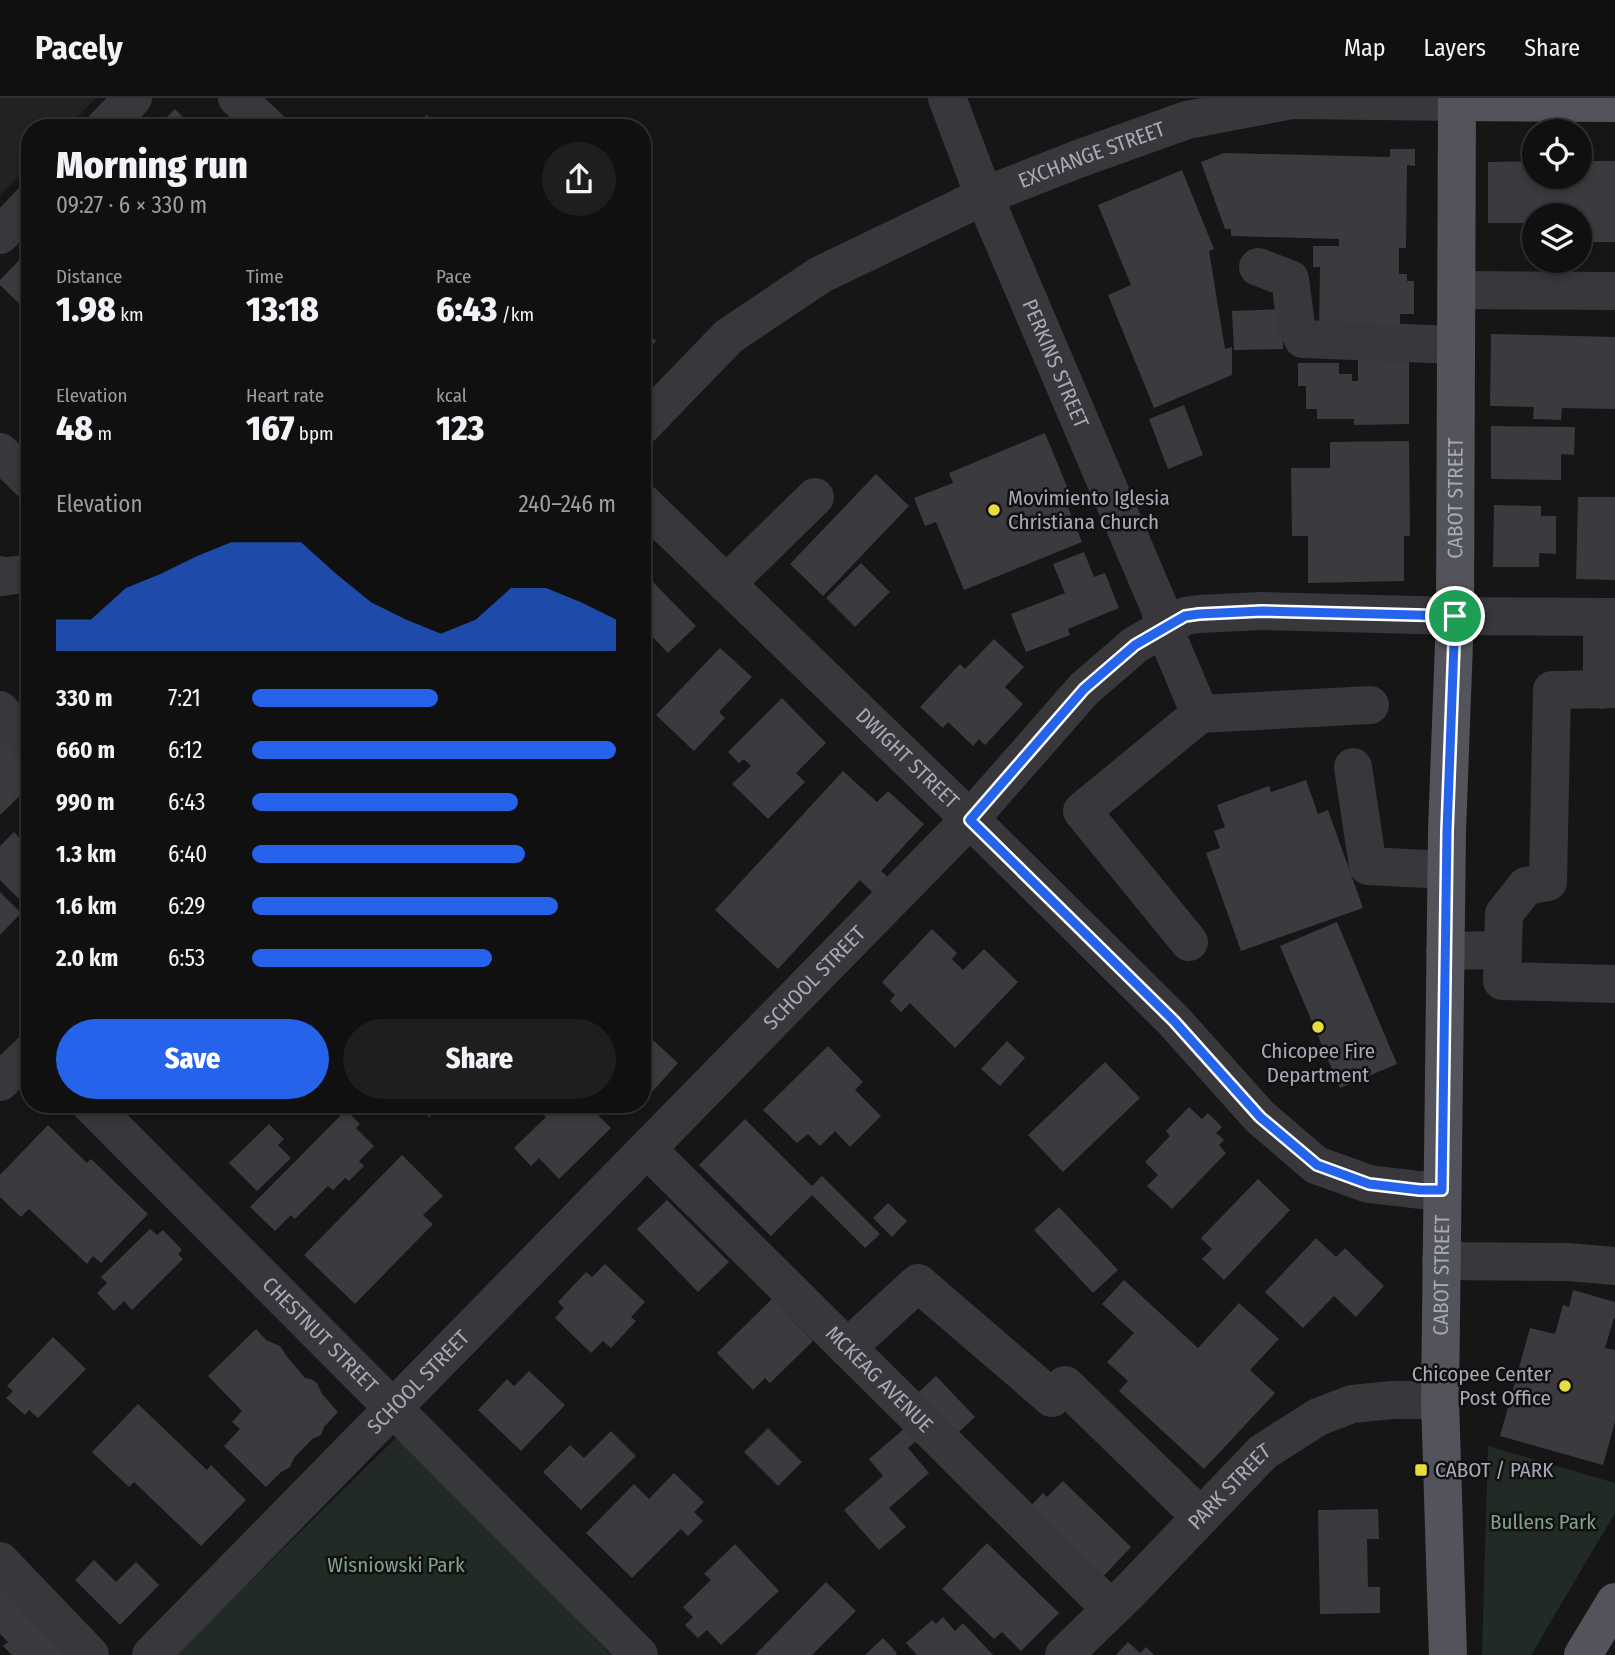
<!DOCTYPE html>
<html lang="en">
<head>
<meta charset="utf-8">
<style>
	body { margin:0; font-family:"Fira Sans Condensed",sans-serif; background:#1e1e1f; color:#f1f3f6; height:100vh; display:flex; flex-direction:column; font-size:26px; white-space:nowrap }
	* { box-sizing:border-box; margin:0 }
	p { font-size:23px; color:#9c9d9f }
	.icon { flex:none; width:38px; height:38px; fill:none; stroke:currentColor; stroke-width:2; stroke-linecap:round; stroke-linejoin:round }
	.map { position:relative; flex:1; overflow:hidden }
	.side { position:absolute; left:21px; top:21px; width:630px; height:994px; display:flex; flex-direction:column; background:#101011; border-radius:28px; box-shadow:0 4px 10px #0003,0 0 0 2px #303031 }
	.side>* { flex:none }
	.buttons { position:absolute; left:1522px; top:21px; display:grid; gap:14px }
	.buttons a { display:grid; place-items:center; width:70px; height:70px; border-radius:50%; background:#101011; box-shadow:0 4px 10px #0003,0 0 0 2px #303031; font-size:35px }
	.pin { position:absolute; display:grid; place-items:center; width:60px; height:60px; color:#fff; margin:-30px; border:4px solid #fff; border-radius:50%; box-shadow:0 2px 7px #0007 }
	.round { display:grid; place-items:center; flex:none; width:74px; height:74px; border-radius:37px; background:#1e1e1f }
	.summary { display:flex; align-items:center; justify-content:space-between; height:119px; padding:0 35px }
	h1 { font-size:38px; font-weight:800; line-height:52px }
	.stats { display:grid; grid-template-columns:repeat(3,1fr); gap:10px; height:119px; padding:7px 35px }
	.stats div { display:grid; align-content:center }
	.stats b { font-size:35px; font-weight:800 }
	.stats small { font-size:19px; font-weight:400 }
	.stats p { font-size:19px }
	.chart { height:196px; padding:14px 35px }
	.chart p { display:flex; justify-content:space-between }
	.chart svg { width:100%; height:126px; margin-top:7px; fill:#2563eb; opacity:.7 }
	.button { display:flex; gap:14px; margin-top:auto; padding:14px 35px }
	.button a { flex:1; height:80px; border-radius:42px; background:#2563eb; color:#fff; font-size:28px; font-weight:800; line-height:80px; text-align:center }
	.button a+a { background:#1e1e1f; color:#f1f3f6 }
	ul { padding:0 35px; list-style:none; font-size:23px }
	li { display:grid; grid-template-columns:112px 84px 1fr; align-items:center; height:52px }
	li i { height:18px; border-radius:9px; background:#2563eb }
	header { display:flex; align-items:center; gap:42px; box-sizing:border-box; height:98px; padding:0 35px; background:#101011; border-bottom:2px solid #303031 }
	header strong { font-size:33px }
	nav { display:flex; gap:38px; margin-inline-start:auto; font-size:24px }
	.map>svg:first-child { display:block }
</style>
</head>
<body>
<header>
<strong>Pacely</strong>
<nav><a>Map</a><a>Layers</a><a>Share</a></nav>
</header>
<div class="map">
<svg width="1615" height="1557" viewBox="0 0 1615 1557">
	<rect width="100%" height="100%" fill="#161617"/>
	<path fill="#222224" d="M 0,0 L 96,0 L 67,30 L 30,30 L 30,67 L 0,97 Z"/>
	<g fill="#222a25">
		<path d="M 398,1338 L 611,1557 L 175,1557 Z"/>
		<path d="M 1488,1348 L 1615,1385 L 1615,1415 L 1531,1557 L 1482,1557 Z"/>
	</g>
	<g fill="#3b3b3f">
		<path d="M 175,11 L 193,30 L 156,30 Z"/>
		<path d="M 427,17 L 439,30 L 414,30 Z"/>
		<path d="M 1390,51 L 1415,51 L 1415,68 L 1407,67 L 1406,150 L 1399,150 L 1399,176 L 1407,176 L 1407,183 L 1414,183 L 1414,216 L 1400,216 L 1400,234 L 1319,233 L 1320,169 L 1313,169 L 1313,148 L 1339,148 L 1339,141 L 1231,138 L 1231,131 L 1225,131 L 1201,64 L 1224,55 L 1390,59 Z"/>
		<path d="M 1535,63 L 1535,79 L 1580,79 L 1580,63 L 1615,63 L 1615,144 L 1580,144 L 1580,117 L 1535,117 L 1535,125 L 1488,125 L 1488,64 Z"/>
		<path d="M 1182,72 L 1214,151 L 1209,153 L 1225,251 L 1232,249 L 1232,277 L 1154,310 L 1108,197 L 1131,187 L 1098,107 Z"/>
		<path d="M 30,151 L 30,216 L 0,187 L 0,182 Z"/>
		<path d="M 1282,211 L 1283,251 L 1234,252 L 1232,213 Z"/>
		<path d="M 642,230 L 656,243 L 642,257 Z"/>
		<path d="M 1491,236 L 1615,239 L 1615,311 L 1562,310 L 1561,322 L 1533,321 L 1534,309 L 1490,308 Z"/>
		<path d="M 1358,257 L 1409,257 L 1409,326 L 1354,327 L 1354,321 L 1317,321 L 1317,311 L 1306,311 L 1306,288 L 1298,288 L 1298,265 L 1339,265 L 1339,276 L 1352,276 L 1352,283 L 1358,283 Z"/>
		<path d="M 1184,307 L 1203,357 L 1168,371 L 1149,321 Z"/>
		<path d="M 1491,328 L 1575,329 L 1574,357 L 1561,356 L 1561,382 L 1491,381 Z"/>
		<path d="M 1045,335 L 1070,396 L 1064,399 L 1082,444 L 964,492 L 936,424 L 925,428 L 914,400 L 953,385 L 949,375 Z"/>
		<path d="M 1409,343 L 1410,438 L 1404,438 L 1404,483 L 1308,485 L 1308,438 L 1292,438 L 1291,370 L 1330,370 L 1330,344 Z"/>
		<path d="M 876,376 L 909,408 L 823,498 L 790,466 Z"/>
		<path d="M 1578,399 L 1615,399 L 1615,482 L 1576,481 Z"/>
		<path d="M 1494,407 L 1541,408 L 1541,418 L 1556,418 L 1556,456 L 1539,455 L 1539,469 L 1493,469 Z"/>
		<path d="M 1084,454 L 1094,479 L 1105,475 L 1119,510 L 1068,531 L 1070,537 L 1026,554 L 1011,516 L 1065,495 L 1053,466 Z"/>
		<path d="M 861,465 L 890,494 L 855,529 L 826,500 Z"/>
		<path d="M 642,473 L 696,528 L 668,555 L 642,528 Z"/>
		<path d="M 994,541 L 1024,569 L 1005,589 L 1023,606 L 985,647 L 979,641 L 973,648 L 948,624 L 943,630 L 920,609 L 960,566 L 965,571 Z"/>
		<path d="M 720,550 L 752,579 L 719,614 L 725,620 L 694,653 L 656,617 Z"/>
		<path d="M 782,600 L 826,645 L 796,675 L 805,684 L 768,721 L 732,686 L 751,668 L 744,661 L 739,665 L 728,654 Z"/>
		<path d="M 0,635 L 30,666 L 30,688 L 0,717 Z"/>
		<path d="M 843,673 L 877,704 L 888,693 L 924,726 L 881,773 L 889,780 L 874,796 L 860,782 L 778,871 L 715,812 Z"/>
		<path d="M 1306,682 L 1318,716 L 1328,712 L 1363,810 L 1241,853 L 1206,755 L 1220,750 L 1214,733 L 1225,729 L 1217,707 L 1269,688 L 1271,694 Z"/>
		<path d="M 14,734 L 28,750 L 30,748 L 30,793 L 27,790 L 18,800 L 0,782 L 0,748 Z"/>
		<path d="M 0,794 L 21,815 L 0,837 Z"/>
		<path d="M 1337,824 L 1397,966 L 1340,990 L 1280,848 Z"/>
		<path d="M 932,831 L 957,855 L 952,861 L 963,872 L 984,851 L 1018,884 L 955,950 L 910,905 L 901,914 L 890,903 L 895,897 L 882,884 Z"/>
		<path d="M 642,932 L 678,965 L 642,1005 Z"/>
		<path d="M 1007,943 L 1025,960 L 1000,988 L 981,971 Z"/>
		<path d="M 828,948 L 863,984 L 855,992 L 881,1018 L 850,1049 L 835,1033 L 820,1048 L 808,1036 L 797,1045 L 763,1012 Z"/>
		<path d="M 1105,964 L 1140,1000 L 1063,1074 L 1028,1037 Z"/>
		<path d="M 417,1006 L 442,1006 L 429,1019 Z"/>
		<path d="M 534,1006 L 587,1006 L 611,1030 L 559,1081 L 539,1060 L 531,1068 L 514,1050 L 546,1019 Z"/>
		<path d="M 1189,1009 L 1202,1021 L 1208,1015 L 1222,1029 L 1216,1035 L 1224,1042 L 1219,1047 L 1226,1055 L 1172,1111 L 1147,1088 L 1158,1077 L 1145,1064 L 1170,1038 L 1166,1033 Z"/>
		<path d="M 346,1012 L 360,1026 L 356,1030 L 374,1048 L 359,1063 L 364,1068 L 349,1083 L 345,1080 L 333,1092 L 328,1088 L 295,1121 L 291,1117 L 275,1133 L 250,1109 Z"/>
		<path d="M 745,1021 L 812,1088 L 822,1078 L 880,1136 L 865,1150 L 812,1097 L 771,1138 L 699,1067 Z"/>
		<path d="M 269,1026 L 284,1041 L 278,1047 L 291,1060 L 257,1093 L 229,1065 Z"/>
		<path d="M 48,1027 L 87,1065 L 91,1061 L 148,1116 L 101,1165 L 93,1158 L 87,1166 L 29,1111 L 21,1119 L 0,1099 L 0,1077 Z"/>
		<path d="M 402,1057 L 443,1098 L 423,1117 L 433,1126 L 355,1206 L 304,1157 Z"/>
		<path d="M 1258,1081 L 1290,1112 L 1224,1182 L 1202,1161 L 1212,1151 L 1201,1140 Z"/>
		<path d="M 667,1102 L 729,1164 L 698,1194 L 637,1131 Z"/>
		<path d="M 888,1105 L 907,1123 L 892,1139 L 873,1120 Z"/>
		<path d="M 1059,1109 L 1118,1172 L 1093,1195 L 1034,1132 Z"/>
		<path d="M 150,1131 L 157,1137 L 163,1132 L 182,1152 L 178,1156 L 183,1161 L 132,1212 L 124,1203 L 114,1213 L 97,1195 L 107,1185 L 101,1179 Z"/>
		<path d="M 1316,1140 L 1336,1159 L 1345,1150 L 1384,1188 L 1356,1219 L 1334,1198 L 1303,1230 L 1265,1194 Z"/>
		<path d="M 605,1166 L 645,1204 L 631,1219 L 636,1223 L 611,1250 L 603,1243 L 591,1255 L 555,1220 L 564,1210 L 558,1204 L 586,1174 L 592,1179 Z"/>
		<path d="M 1124,1182 L 1198,1250 L 1239,1205 L 1279,1241 L 1250,1272 L 1275,1295 L 1204,1371 L 1119,1293 L 1128,1283 L 1107,1264 L 1134,1235 L 1102,1206 Z"/>
		<path d="M 1573,1192 L 1615,1204 L 1615,1220 L 1614,1220 L 1605,1250 L 1615,1252 L 1615,1324 L 1603,1367 L 1500,1338 L 1530,1230 L 1555,1236 L 1563,1207 L 1569,1209 Z"/>
		<path d="M 772,1201 L 813,1243 L 770,1285 L 765,1280 L 753,1292 L 717,1255 Z"/>
		<path d="M 256,1231 L 266,1242 L 280,1248 L 288,1260 L 305,1280 L 311,1281 L 317,1285 L 322,1296 L 338,1314 L 324,1329 L 321,1337 L 312,1341 L 294,1360 L 290,1369 L 281,1374 L 266,1389 L 224,1348 L 240,1331 L 232,1324 L 242,1313 L 208,1278 Z"/>
		<path d="M 53,1239 L 86,1271 L 38,1320 L 29,1312 L 25,1317 L 6,1300 L 13,1293 L 7,1288 Z"/>
		<path d="M 529,1273 L 565,1307 L 521,1353 L 478,1312 L 507,1281 L 514,1288 Z"/>
		<path d="M 936,1278 L 975,1319 L 948,1344 L 909,1303 Z"/>
		<path d="M 138,1306 L 207,1372 L 211,1367 L 246,1402 L 201,1448 L 134,1384 L 129,1389 L 92,1354 Z"/>
		<path d="M 768,1330 L 802,1364 L 778,1388 L 744,1354 Z"/>
		<path d="M 905,1330 L 916,1343 L 908,1350 L 929,1375 L 889,1410 L 906,1429 L 879,1452 L 844,1412 L 883,1378 L 869,1361 Z"/>
		<path d="M 611,1333 L 636,1358 L 581,1412 L 543,1374 L 570,1347 L 584,1360 Z"/>
		<path d="M 674,1375 L 704,1404 L 694,1414 L 703,1423 L 688,1438 L 681,1431 L 632,1480 L 586,1435 L 634,1386 L 649,1401 Z"/>
		<path d="M 1063,1383 L 1131,1449 L 1098,1484 L 1025,1414 L 1043,1395 L 1047,1399 Z"/>
		<path d="M 1378,1411 L 1379,1441 L 1367,1441 L 1368,1489 L 1380,1489 L 1380,1515 L 1320,1516 L 1318,1412 Z"/>
		<path d="M 987,1445 L 1059,1515 L 1021,1553 L 1002,1534 L 994,1541 L 942,1491 Z"/>
		<path d="M 735,1446 L 779,1493 L 721,1547 L 707,1532 L 698,1540 L 685,1527 L 693,1519 L 683,1509 L 711,1482 L 704,1476 Z"/>
		<path d="M 94,1462 L 116,1484 L 136,1464 L 159,1487 L 120,1527 L 75,1482 Z"/>
		<path d="M 0,1482 L 77,1557 L 12,1557 L 3,1548 L 8,1544 L 0,1536 Z"/>
		<path d="M 826,1484 L 856,1513 L 812,1557 L 755,1557 Z"/>
		<path d="M 943,1519 L 955,1533 L 963,1525 L 993,1557 L 917,1557 L 906,1545 L 932,1522 L 936,1526 Z"/>
		<path d="M 883,1540 L 897,1555 L 896,1557 L 865,1557 Z"/>
		<path d="M 1128,1544 L 1140,1555 L 1146,1549 L 1154,1557 L 1116,1557 Z"/>
	</g>
	<g fill="none" stroke-linecap="round" stroke-linejoin="round">
		<g stroke="#37373c" stroke-width="38">
			<path d="M 237,0 L 269,30"/>
			<path id="s1" d="M 947,0 L 984,98 L 1160,511 L 1164,530 L 1200,616 L 1370,607"/>
			<path d="M 104,30 L 133,0"/>
			<path d="M 0,137 L 30,106"/>
			<path d="M 1258,169 L 1290,181 L 1296,227 L 1303,241 L 1456,247"/>
			<path d="M 1457,192 L 1615,193"/>
			<path id="s2" d="M 642,328 L 729,238 L 820,177 L 984,98 L 1078,61 L 1187,22 L 1292,2 L 1457,4"/>
			<path d="M 0,354 L 30,383"/>
			<path id="s3" d="M 642,404 L 970,721 L 1174,923 L 1260,1019 L 1316,1067 L 1369,1086 L 1420,1092 L 1442,1092"/>
			<path d="M 0,477 L 2,479 L 30,475"/>
			<path d="M 726,486 L 815,399"/>
			<path d="M 1602,519 L 1602,592"/>
			<path d="M 1615,591 L 1552,592 L 1548,784 L 1526,788 L 1504,816 L 1502,883 L 1615,886"/>
			<path d="M 0,612 L 30,646"/>
			<path d="M 1353,669 L 1368,768 L 1446,772"/>
			<path d="M 1189,844 L 1082,713 L 1200,616"/>
			<path d="M 1445,853 L 1503,852"/>
			<path d="M 0,984 L 30,955"/>
			<path id="s4" d="M 90,1006 L 639,1557"/>
			<path id="s5" d="M 647,1051 L 1111,1511"/>
			<path d="M 1441,1163 L 1568,1164 L 1615,1168"/>
			<path d="M 847,1250 L 918,1185 L 1052,1300 L 1065,1287 L 1201,1419"/>
			<path d="M 0,1463 L 90,1557"/>
			<path id="s6" d="M 151,1557 L 970,721 L 1084,591 L 1135,547 L 1185,518 L 1199,516 L 1262,513 L 1455,518 L 1615,519"/>
			<path id="s7" d="M 1064,1557 L 1129,1494 L 1263,1354 L 1318,1319 L 1352,1306 L 1392,1302 L 1440,1302"/>
		</g>
		<g stroke="#53535b" stroke-width="38">
			<path d="M 1457,4 L 1615,5"/>
			<path id="s8" d="M 1448,1557 L 1440,1302 L 1447,733 L 1455,518 L 1457,0"/>
			<path d="M 1583,1557 L 1615,1504"/>
		</g>
	</g>
	<g fill="none" stroke-linecap="round" stroke-linejoin="round">
		<defs>
			<path id="route" d="M 1262,513 L 1455,518 L 1447,733 L 1442,1092 L 1420,1092 L 1369,1086 L 1317,1067 L 1260,1019 L 1174,923 L 970,722 L 1084,591 L 1135,547 L 1185,518 L 1199,516 Z"/>
		</defs>
		<use href="#route" stroke="#fff" stroke-width="14"/>
		<use href="#route" stroke="#2563eb" stroke-width="9"/>
	</g>
	<g fill="#e7dd3e" stroke="#111112" stroke-width="2.5">
		<circle cx="994" cy="412" r="7"/>
		<circle cx="1318" cy="929" r="7"/>
		<circle cx="1565" cy="1288" r="7"/>
		<rect x="1414" y="1365" width="14" height="14" rx="3.5"/>
	</g>
	<g text-anchor="middle" dominant-baseline="central" stroke-width="5" stroke-linejoin="round" paint-order="stroke">
		<g font-size="21" fill="#a8a9b7" stroke="#111112">
			<text stroke="none"><textPath href="#s2" startOffset="532">EXCHANGE STREET</textPath></text>
			<text stroke="none"><textPath href="#s1" startOffset="287">PERKINS STREET</textPath></text>
			<text stroke="none"><textPath href="#s8" startOffset="1157">CABOT STREET</textPath></text>
			<text stroke="none"><textPath href="#s3" startOffset="369">DWIGHT STREET</textPath></text>
			<text stroke="none"><textPath href="#s6" startOffset="948">SCHOOL STREET</textPath></text>
			<text stroke="none"><textPath href="#s8" startOffset="380">CABOT STREET</textPath></text>
			<text stroke="none"><textPath href="#s4" startOffset="326">CHESTNUT STREET</textPath></text>
			<text stroke="none"><textPath href="#s5" startOffset="327">MCKEAG AVENUE</textPath></text>
			<text stroke="none"><textPath href="#s6" startOffset="382">SCHOOL STREET</textPath></text>
			<text stroke="none"><textPath href="#s7" startOffset="236">PARK STREET</textPath></text>
		</g>
		<g font-size="21" fill="#a8a9b7" stroke="#111112" text-anchor="start">
			<text x="1008" y="400">Movimiento Iglesia<tspan x="1008" dy="24">Christiana Church</tspan></text>
			<text x="1318" y="953" text-anchor="middle">Chicopee Fire<tspan x="1318" dy="24">Department</tspan></text>
			<text x="1551" y="1276" text-anchor="end">Chicopee Center<tspan x="1551" dy="24">Post Office</tspan></text>
			<text x="1435" y="1372">CABOT / PARK</text>
		</g>
		<g font-size="21" fill="#80a18b" stroke="#111112">
			<text x="1543" y="1424">Bullens Park</text>
			<text x="396" y="1467">Wisniowski Park</text>
		</g>
	</g>
</svg>
<div class="buttons">
<a><svg class="icon" aria-label="locate" viewBox="0 0 24 24"><circle cx="12" cy="12" r="6"/><path d="M12 2v4M12 18v4M2 12h4M18 12h4"/></svg></a>
<a><svg class="icon" aria-label="layers" viewBox="0 0 24 24"><path d="M12 4l9 5-9 5-9-5zM3 14l9 5 9-5"/></svg></a>
</div>
<div class="pin" style="left:1455px;top:518px;background:#1e9e55"><svg class="icon" aria-label="arrive" viewBox="0 0 24 24"><path d="M6 21V4h12l-3 4 3 4H6"/></svg></div>
<section class="side">
<div class="summary"><div><h1>Morning run</h1><p>09:27 · 6 × 330 m</p></div><a class="round"><svg class="icon" aria-label="share" viewBox="0 0 24 24"><path d="M12 15V3M7 8l5-5 5 5M5 13v7h14v-7"/></svg></a></div>
<div class="stats">
<div><p>Distance</p><b>1.98<small> km</small></b></div>
<div><p>Time</p><b>13:18</b></div>
<div><p>Pace</p><b>6:43<small> /km</small></b></div>
</div>
<div class="stats">
<div><p>Elevation</p><b>48<small> m</small></b></div>
<div><p>Heart rate</p><b>167<small> bpm</small></b></div>
<div><p>kcal</p><b>123</b></div>
</div>
<div class="chart"><p><span>Elevation</span>240–246 m</p>
<svg viewBox="0 0 160 44" preserveAspectRatio="none"><path d="M0 44V33L10 33L20 22L30 17L40 11L50 6L60 6L70 6L80 17L90 27L100 33L110 38L120 33L130 22L140 22L150 27L160 33V44z"/></svg>
</div>
<ul>
<li><b>330 m</b>7:21<i style="width:51%"></i></li>
<li><b>660 m</b>6:12<i style="width:100%"></i></li>
<li><b>990 m</b>6:43<i style="width:73%"></i></li>
<li><b>1.3 km</b>6:40<i style="width:75%"></i></li>
<li><b>1.6 km</b>6:29<i style="width:84%"></i></li>
<li><b>2.0 km</b>6:53<i style="width:66%"></i></li>
</ul>
<div class="button"><a>Save</a><a>Share</a></div>
</section>
</div>
</body>
</html>
